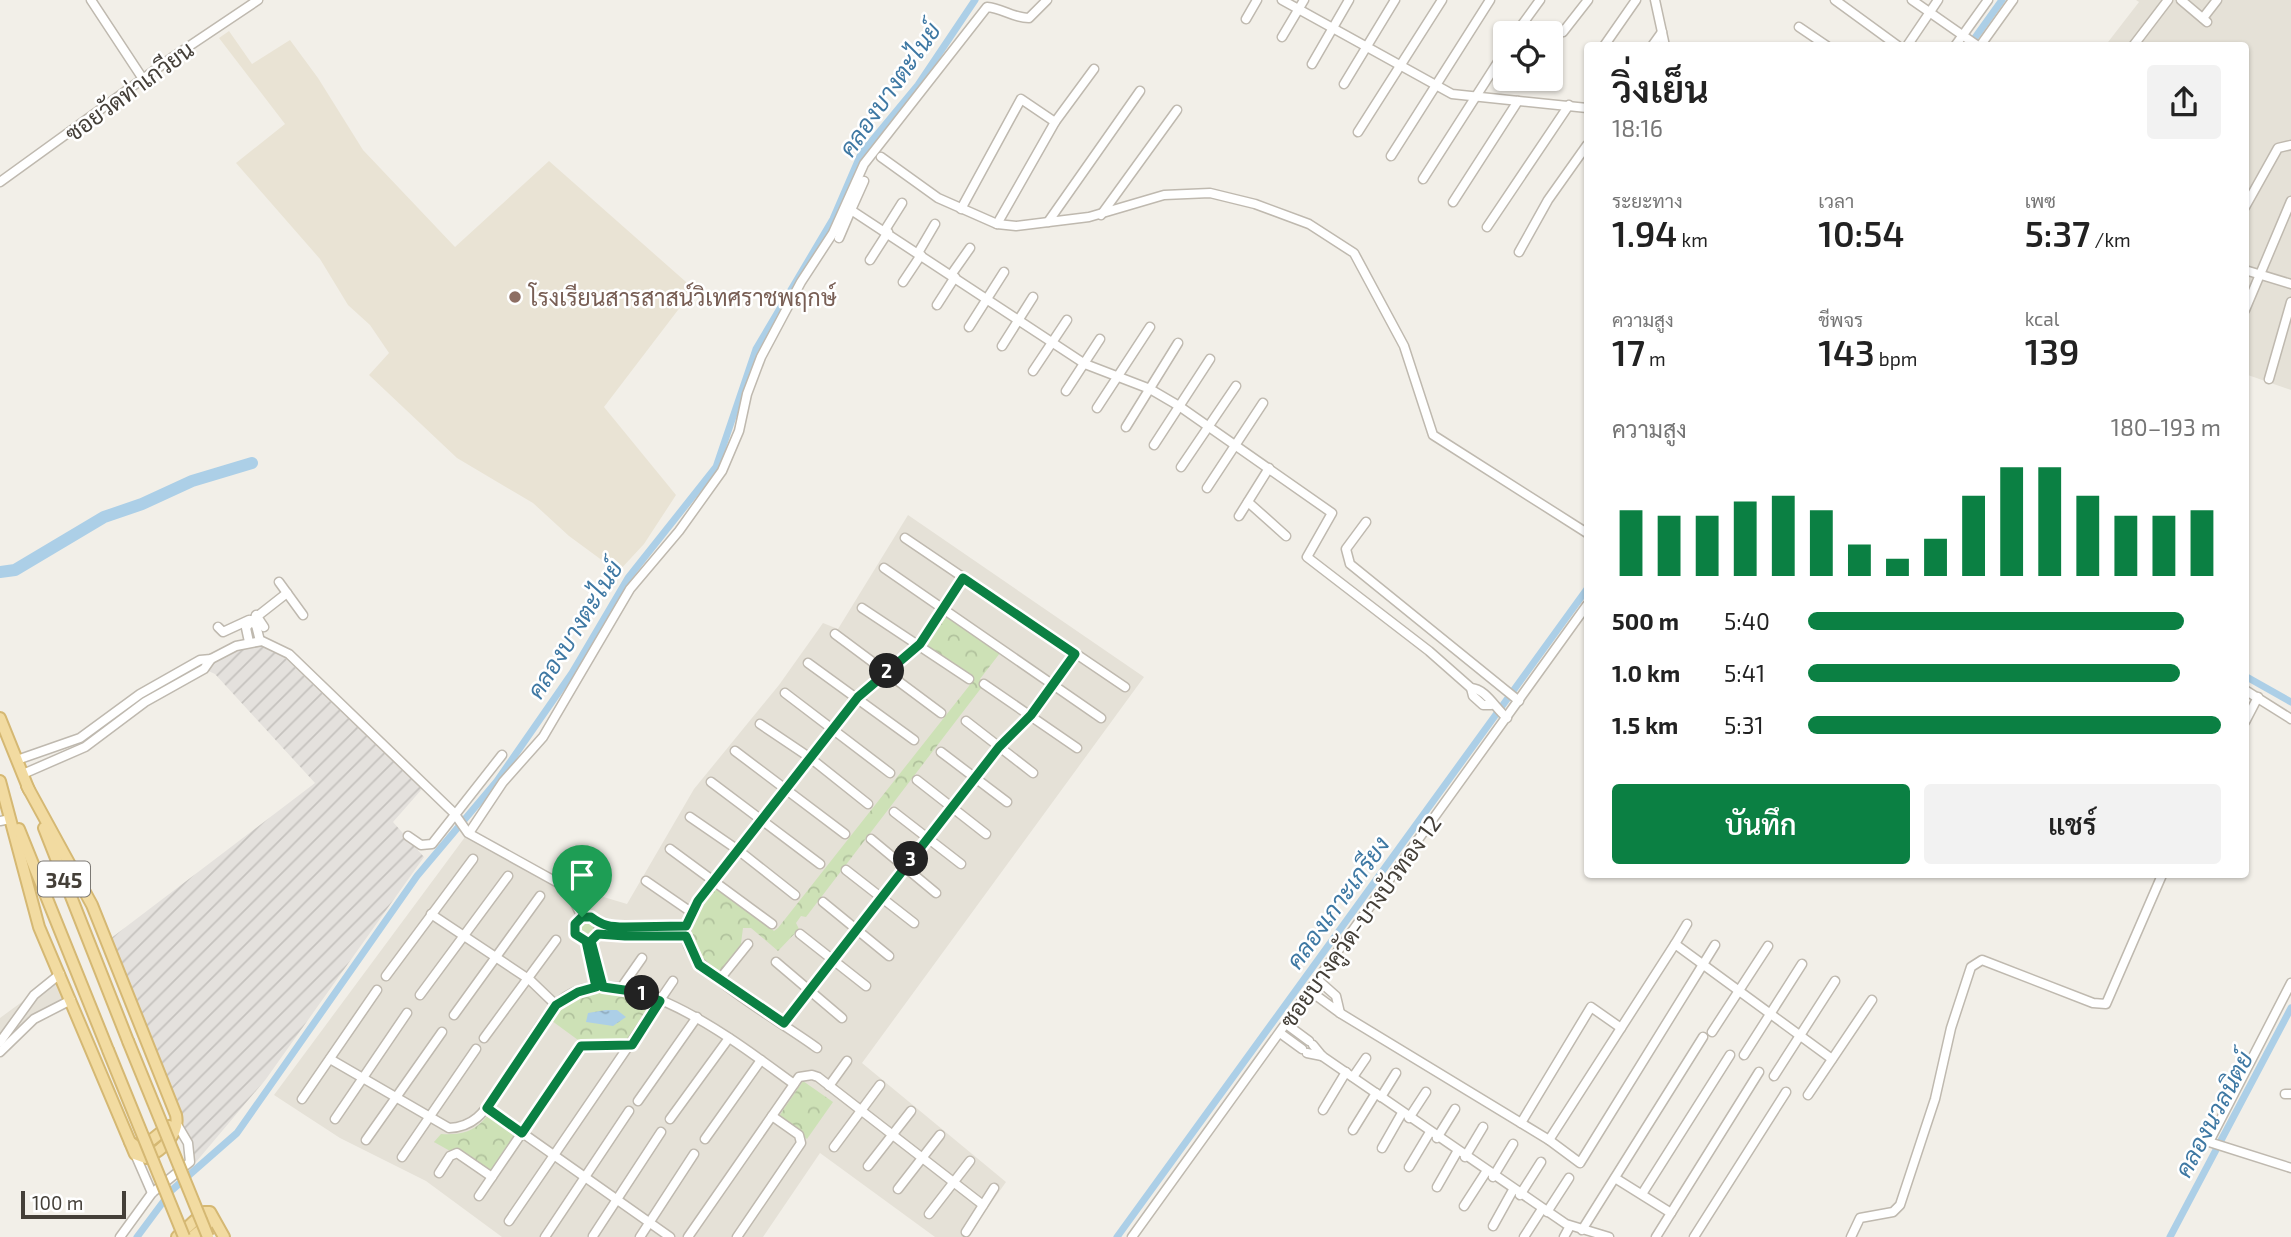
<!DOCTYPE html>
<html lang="th">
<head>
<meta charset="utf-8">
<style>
	body { margin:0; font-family:"Exo 2",Sarabun,sans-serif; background:#f2f2f2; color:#222; height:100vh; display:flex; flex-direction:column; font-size:26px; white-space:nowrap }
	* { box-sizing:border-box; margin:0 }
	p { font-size:23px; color:#767676 }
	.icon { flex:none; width:38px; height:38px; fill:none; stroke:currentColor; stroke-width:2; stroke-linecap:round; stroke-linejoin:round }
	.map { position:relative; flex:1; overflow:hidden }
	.sheet { position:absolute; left:1584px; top:42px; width:665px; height:836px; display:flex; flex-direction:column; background:#fff; border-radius:7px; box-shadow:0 2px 5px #0004 }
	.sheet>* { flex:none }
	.buttons { position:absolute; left:1493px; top:21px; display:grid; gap:14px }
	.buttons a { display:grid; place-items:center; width:70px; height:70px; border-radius:7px; background:#fff; box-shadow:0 2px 5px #0004; font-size:35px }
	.scale { position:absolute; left:21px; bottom:18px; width:105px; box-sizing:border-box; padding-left:7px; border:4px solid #443f38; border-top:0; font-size:19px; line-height:24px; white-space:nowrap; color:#443f38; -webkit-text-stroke:5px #fff; paint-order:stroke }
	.pin { position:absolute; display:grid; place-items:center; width:60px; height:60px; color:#fff; margin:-72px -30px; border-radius:50% 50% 50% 0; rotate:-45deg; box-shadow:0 0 7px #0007 }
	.pin .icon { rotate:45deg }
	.km { position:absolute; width:35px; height:35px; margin:-18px; border-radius:50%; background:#222; color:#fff; font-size:19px; line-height:35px; text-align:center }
	.round { display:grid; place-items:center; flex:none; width:74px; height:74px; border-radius:7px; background:#f2f2f2 }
	.overview { display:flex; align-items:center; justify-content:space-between; height:119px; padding:0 28px }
	h1 { font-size:38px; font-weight:600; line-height:52px }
	.figures { display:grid; grid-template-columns:repeat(3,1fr); gap:10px; height:119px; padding:7px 28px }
	.figures div { display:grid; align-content:center }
	.figures b { font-size:35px; font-weight:600 }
	.figures small { font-size:19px; font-weight:400 }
	.figures p { font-size:19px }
	.chart { height:196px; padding:14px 28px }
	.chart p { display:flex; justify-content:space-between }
	.chart svg { width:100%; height:126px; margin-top:7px; stroke:#0b8043; stroke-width:6 }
	.primary-button { display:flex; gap:14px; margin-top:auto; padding:14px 28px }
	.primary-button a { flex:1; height:80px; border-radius:7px; background:#0b8043; color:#fff; font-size:28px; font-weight:600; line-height:80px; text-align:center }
	.primary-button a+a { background:#f2f2f2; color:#222 }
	ul { padding:0 28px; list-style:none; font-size:23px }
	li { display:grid; grid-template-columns:112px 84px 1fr; align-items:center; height:52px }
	li i { height:18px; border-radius:9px; background:#0b8043 }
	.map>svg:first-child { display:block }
</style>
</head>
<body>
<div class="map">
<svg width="2291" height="1237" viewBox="0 0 2291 1237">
	<defs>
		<pattern id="industrial-furrows" width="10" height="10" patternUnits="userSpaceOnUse" patternTransform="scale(1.75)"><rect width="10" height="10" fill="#e4e1dd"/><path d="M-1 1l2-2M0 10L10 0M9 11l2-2" fill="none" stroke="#c5c2be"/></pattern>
		<pattern id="park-crowns" width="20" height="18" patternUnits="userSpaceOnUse" patternTransform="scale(1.75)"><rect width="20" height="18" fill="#cde1b6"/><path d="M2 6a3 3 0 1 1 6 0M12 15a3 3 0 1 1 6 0" fill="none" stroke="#b1c29d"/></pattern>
		<pattern id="water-ripples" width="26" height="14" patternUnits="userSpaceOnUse" patternTransform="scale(1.75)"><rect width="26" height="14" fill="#accfe7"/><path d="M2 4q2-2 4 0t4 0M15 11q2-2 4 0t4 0" fill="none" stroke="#8ea9bc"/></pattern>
	</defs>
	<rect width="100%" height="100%" fill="#f2efe8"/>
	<g fill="#e5e1d7">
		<path d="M 2136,0 L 2291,0 L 2291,390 L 2245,374 L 2245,46 L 2105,46 L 2139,2 Z"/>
		<path d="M 908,515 L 1144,677 L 862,1063 L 1006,1182 L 967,1237 L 935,1237 L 820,1153 L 763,1237 L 502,1237 L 426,1181 L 340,1138 L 274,1095 L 468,833 L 560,884 L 627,904 L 694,789 L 779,685 L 823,623 L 838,629 Z"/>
		<path d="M 60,974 L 71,1000 L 34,1019 L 0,1053 L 0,1018 Z"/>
	</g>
	<path fill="url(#industrial-furrows)" d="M 260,641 L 282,655 L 422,789 L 393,822 L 424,857 L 266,1079 L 196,1162 L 178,1126 L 106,942 L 315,783 L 215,674 L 204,669 L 236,646 Z"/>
	<path fill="#e9e3d4" d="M 229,31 L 252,64 L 290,40 L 318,78 L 363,150 L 455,247 L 549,161 L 694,289 L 604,407 L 676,495 L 644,544 L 618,572 L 569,536 L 533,503 L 457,458 L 369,375 L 389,353 L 370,325 L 348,305 L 320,259 L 236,163 L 285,124 L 219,38 Z"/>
	<g fill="url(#park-crowns)">
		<path d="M 946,615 L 1000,653 L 980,679 L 985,683 L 806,917 L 801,916 L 796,923 L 799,929 L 778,951 L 751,928 L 743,928 L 740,951 L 721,974 L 704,962 L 691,943 C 688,918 701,903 717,886 L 774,931 L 778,928 L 969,686 L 971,682 L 924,644 Z"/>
		<circle cx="587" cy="929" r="12"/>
		<path d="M 606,988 L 654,999 L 625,1045 L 575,1046 L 578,1040 L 548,1018 C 562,996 582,992 606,988 Z"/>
		<path d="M 803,1081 L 833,1102 L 807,1139 L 777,1119 Z"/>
		<path d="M 488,1115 L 518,1136 L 491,1174 L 434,1142 L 441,1134 C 463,1135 474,1132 488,1115 Z"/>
	</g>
	<path fill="url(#water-ripples)" d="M 606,1010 L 617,1010 L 626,1017 L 613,1026 L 586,1022 L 588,1013 Z"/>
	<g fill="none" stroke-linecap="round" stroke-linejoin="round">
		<g stroke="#accfe7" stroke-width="7">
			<path d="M 1969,46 L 2002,0"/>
			<path d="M 2245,676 L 2291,702"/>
			<path d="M 137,1237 L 172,1190 L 237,1133 L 417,876 L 497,781 L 572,673 L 628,578 L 716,467 L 756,349 L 833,219 L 861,154 L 918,85 L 975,0"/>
			<path d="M 1117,1237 L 1587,589"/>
			<path d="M 2170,1237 L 2291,1008"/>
		</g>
		<path stroke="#accfe7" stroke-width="12" d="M 0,572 L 15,570 L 104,517 L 142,504 L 192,481 L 252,463"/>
		<defs>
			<g id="minor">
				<path d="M 91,0 L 143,79"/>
				<path d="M 1282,0 L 1452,94 L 1587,108"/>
				<path d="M 1655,0 L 1665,46"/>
				<path d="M 1835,0 L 1898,46"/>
				<path d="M 1912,0 L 1978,46"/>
				<path d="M 2181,0 L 2207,22"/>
				<path d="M 2203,18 L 2217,0"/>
				<path d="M 1246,19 L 1257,0"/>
				<path d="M 1799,27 L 1827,46"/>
				<path d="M 1563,32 L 1588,0"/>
				<path d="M 1516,33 L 1540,0"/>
				<path d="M 1282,37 L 1304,0"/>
				<path d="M 1604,46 L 1636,0"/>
				<path d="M 1652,46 L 1662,32"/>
				<path d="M 1907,46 L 1938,0"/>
				<path d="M 1955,46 L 1988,0"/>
				<path d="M 1980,46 L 2013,0"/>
				<path d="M 2133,46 L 2168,0"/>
				<path d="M 1312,64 L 1349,0"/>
				<path d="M 1344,84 L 1395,0"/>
				<path d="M 1358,132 L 1442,0"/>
				<path d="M 1391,156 L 1490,0"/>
				<path d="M 881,157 L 938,198 L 997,224 L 1016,226 L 1089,217 L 1164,195 L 1210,193 L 1255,204 L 1309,224 L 1354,253 L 1404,346 L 1433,435 L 1587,533"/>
				<path d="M 1423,179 L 1505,51"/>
				<path d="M 864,181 L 851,210 L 1085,364 L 1150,389 L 1179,406 L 1332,513 L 1307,557 L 1429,651 L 1471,688 C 1486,689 1495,708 1507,718"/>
				<path d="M 0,182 L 173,57 L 258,0"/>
				<path d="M 1453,202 L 1518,101"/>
				<path d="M 2245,207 L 2278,148 L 2291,145"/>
				<path d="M 961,209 L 1021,99 L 1055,122"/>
				<path d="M 1101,215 L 1177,110"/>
				<path d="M 1048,222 L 1140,91"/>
				<path d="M 997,224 L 1055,122 L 1094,69"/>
				<path d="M 1487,227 L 1569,105"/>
				<path d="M 885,230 L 902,203"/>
				<path d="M 839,238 L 851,210"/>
				<path d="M 1519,252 L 1548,200 L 1587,145"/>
				<path d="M 918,253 L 935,224"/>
				<path d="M 870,260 L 888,232"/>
				<path d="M 2245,270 L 2291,284"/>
				<path d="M 951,275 L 970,248"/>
				<path d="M 903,282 L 921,255"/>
				<path d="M 937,305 L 955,277"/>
				<path d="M 2245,310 L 2291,201"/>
				<path d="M 969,327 L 1004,272"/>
				<path d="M 1002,346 L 1033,297"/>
				<path d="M 1033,371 L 1067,320"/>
				<path d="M 2269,379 L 2291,302"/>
				<path d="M 1066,391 L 1100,339"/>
				<path d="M 1097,408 L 1150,327"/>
				<path d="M 1126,427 L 1178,343"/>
				<path d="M 1154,445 L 1210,359"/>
				<path d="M 1181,467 L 1236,386"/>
				<path d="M 1207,488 L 1263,403"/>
				<path d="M 1248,502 L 1286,536"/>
				<path d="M 1239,516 L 1269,468"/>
				<path d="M 1366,522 L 1346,549 L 1350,564 L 1519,701"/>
				<path d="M 905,538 L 1125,687"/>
				<path d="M 884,568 L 1101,718"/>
				<path d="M 279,582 L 303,615"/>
				<path d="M 862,608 L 969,679"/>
				<path d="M 256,615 L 264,627"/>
				<path d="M 250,622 L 287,593"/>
				<path d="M 218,627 L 223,632 L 249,620"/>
				<path d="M 835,634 L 941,713"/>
				<path d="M 249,642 L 246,628 L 250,622 L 256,625 L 260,641"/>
				<path d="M 808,663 L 914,740"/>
				<path d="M 984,684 L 1077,748"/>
				<path d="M 1471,688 L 1473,696 L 1483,705 L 1491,705"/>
				<path d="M 2245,690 L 2291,719"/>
				<path d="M 785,693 L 890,773"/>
				<path d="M 966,721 L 1033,773"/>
				<path d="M 2245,722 L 2258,697"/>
				<path d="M 760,724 L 809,757 L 868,804"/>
				<path d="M 735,751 L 845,834"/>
				<path d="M 941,752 L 1007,802"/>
				<path d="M 17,760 L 80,738 L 140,694 L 200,660 L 211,659 L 236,646 L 262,641 L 289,654 L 454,813 L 468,833 L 560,884 L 572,897 L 582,917"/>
				<path d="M 23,774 L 85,747 L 145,702 L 204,669 L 211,659"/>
				<path d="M 917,780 L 986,834"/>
				<path d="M 711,782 L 820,864"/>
				<path d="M 894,812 L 961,864"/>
				<path d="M 690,817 L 738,850 L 795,895"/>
				<path d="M 0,821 L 10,819"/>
				<path d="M 469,833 L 503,782 L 543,737 L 630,589 L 679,531 L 722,471 L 739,431 L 747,394 L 761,357 L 801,282 L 833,233 L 864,164 L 987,7 C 1002,8 1013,18 1029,18 L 1047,0"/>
				<path d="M 408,836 L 421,845 L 432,844 L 502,755"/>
				<path d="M 871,839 L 936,893"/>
				<path d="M 670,849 L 772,924"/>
				<path d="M 846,870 L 914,923"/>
				<path d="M 646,881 L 691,912"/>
				<path d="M 823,902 L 889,956"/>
				<path d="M 431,914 L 530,980 L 556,1005"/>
				<circle cx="587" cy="929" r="12"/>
				<path d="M 598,924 L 609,927 L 686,926"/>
				<path d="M 598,934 L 686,936"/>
				<path d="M 800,934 L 866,986"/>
				<path d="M 591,941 L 603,987"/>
				<path d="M 1675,944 L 1687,924"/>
				<path d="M 587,946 L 596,987"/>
				<path d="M 776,962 L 842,1018"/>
				<path d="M 386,976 L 473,859"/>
				<path d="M 719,980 L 748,944"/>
				<path d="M 2291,983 L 2209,1142 L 2291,1168"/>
				<path d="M 621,988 L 642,958"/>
				<path d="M 1310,991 L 1340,1013 L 1336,996 L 1318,980"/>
				<path d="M 420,995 L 508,876"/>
				<path d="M 1340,1013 L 1549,1140 L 1580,1163 L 1715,945"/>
				<path d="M 454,1015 L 540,896"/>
				<path d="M 784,1023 L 999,747 L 1031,715 L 1075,654"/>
				<path d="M 1286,1024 L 1309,1041"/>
				<path d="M 1712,1032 L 1768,946"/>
				<path d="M 1280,1033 L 1302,1049"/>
				<path d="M 484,1038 L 556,940"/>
				<path d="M 0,1042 L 34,995 L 60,974"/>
				<path d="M 1313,1045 L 1322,1056 L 1566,1224 L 1609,1237"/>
				<path d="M 817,1048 C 787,1025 696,975 687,942 C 683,927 690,914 698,901 L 858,697 L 921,644 L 963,578"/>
				<path d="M 0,1052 L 34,1019 L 71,1000"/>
				<path d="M 1307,1053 L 1322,1056"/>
				<path d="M 1744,1055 L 1802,964"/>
				<path d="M 330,1059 L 449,1128 C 474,1127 484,1112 498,1092 C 514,1069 539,1022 557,1004 C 617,945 745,1049 794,1084"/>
				<path d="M 1774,1076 L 1835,981"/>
				<path d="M 1353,1077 L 1366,1058"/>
				<path d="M 829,1086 L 847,1061"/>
				<path d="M 2285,1094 L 2291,1094"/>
				<path d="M 1808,1095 L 1872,1000"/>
				<path d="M 1381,1097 L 1396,1073"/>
				<path d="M 302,1099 L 377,990"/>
				<path d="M 638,1101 L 697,1017"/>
				<path d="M 487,1108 L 670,1237"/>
				<path d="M 1323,1110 L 1346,1072"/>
				<path d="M 1409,1118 L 1426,1092"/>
				<path d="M 335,1119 L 407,1013"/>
				<path d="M 670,1119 L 729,1038"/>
				<path d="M 1521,1123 L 1591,1007 L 1621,1028"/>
				<path d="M 1353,1130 L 1376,1093"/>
				<path d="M 1437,1138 L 1455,1109"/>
				<path d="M 705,1139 L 761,1060"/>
				<path d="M 366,1140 L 442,1032"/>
				<path d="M 1549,1140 L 1675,944 L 1832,1059"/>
				<path d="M 834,1147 L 880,1085"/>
				<path d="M 1382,1148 L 1402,1113"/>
				<path d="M 135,1154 L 152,1193"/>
				<path d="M 402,1157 L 476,1049"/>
				<path d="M 1465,1157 L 1483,1127"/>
				<path d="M 868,1166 L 911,1111"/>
				<path d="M 1409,1167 L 1430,1132"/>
				<path d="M 439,1173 L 450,1156 L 457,1153 L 492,1177"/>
				<path d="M 1493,1177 L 1513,1144"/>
				<path d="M 1615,1178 L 1671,1213"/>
				<path d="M 1437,1187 L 1457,1152"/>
				<path d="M 898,1189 L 940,1135"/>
				<path d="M 1642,1194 L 1730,1055"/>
				<path d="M 1520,1195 L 1541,1162"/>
				<path d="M 479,1196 L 581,1046 L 632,1045"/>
				<path d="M 1464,1206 L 1486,1172"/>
				<path d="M 1547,1212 L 1569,1178"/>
				<path d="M 929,1214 L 970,1161"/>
				<path d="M 509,1221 L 673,981"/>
				<path d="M 1493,1226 L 1513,1190"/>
				<path d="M 1582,1230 L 1703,1037"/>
				<path d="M 966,1232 L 994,1188"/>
				<path d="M 593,1236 L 661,1132"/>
				<path d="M 120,1237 L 152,1193 L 190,1162 L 188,1143 L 178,1126"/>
				<path d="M 545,1237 L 629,1111"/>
				<path d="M 640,1237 L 694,1154"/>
				<path d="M 688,1237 L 799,1077 L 812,1075 L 818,1077 L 983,1205"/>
				<path d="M 737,1237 L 801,1143 L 799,1135 L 772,1116"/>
				<path d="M 1132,1237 L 1587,605"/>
				<path d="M 1524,1237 L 1542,1209"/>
				<path d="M 1564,1237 L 1570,1226"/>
				<path d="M 1656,1237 L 1759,1072"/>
				<path d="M 1694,1237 L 1786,1092"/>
				<path d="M 1851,1237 L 1860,1218 L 1893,1212 L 1900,1205 L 1935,1099 L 1951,1028 L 1971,967 L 1982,960 L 2093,1003 L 2106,1004 L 2162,875"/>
			</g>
			<g id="major">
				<path d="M 0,718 L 29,790"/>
				<path d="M 0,781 L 39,927 L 135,1154 L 146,1158 C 163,1150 180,1134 176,1115 L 92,905 L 27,786"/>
				<path d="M 44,828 L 128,1041"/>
				<path d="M 19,829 L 108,1050"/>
				<path d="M 130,1142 L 140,1149 L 169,1126"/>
				<path d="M 177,1237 L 204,1212 L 210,1212 L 224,1237"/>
				<path d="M 192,1237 L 209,1223"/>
			</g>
		</defs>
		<use href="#minor" stroke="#bfb9af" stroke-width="11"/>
		<use href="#major" stroke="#d5b873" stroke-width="14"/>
		<use href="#minor" stroke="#fff" stroke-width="8"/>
		<use href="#major" stroke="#f2dba1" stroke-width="10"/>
		<defs>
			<g id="major-bridge">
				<path d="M 128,1041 L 208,1237"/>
				<path d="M 108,1050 L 184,1237"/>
			</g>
		</defs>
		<use href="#major-bridge" stroke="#d5b873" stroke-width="14" stroke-linecap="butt"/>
		<use href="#major-bridge" stroke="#f2dba1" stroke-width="10"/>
	</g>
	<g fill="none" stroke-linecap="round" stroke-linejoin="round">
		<defs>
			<path id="route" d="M 582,917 L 575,924 L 575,934 L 586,941 L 596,987 L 578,992 L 556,1005 L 487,1108 L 522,1133 L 581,1046 L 632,1045 L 660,1001 L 638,992 L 603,987 L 591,941 L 598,934 L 625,936 L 625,927 L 686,926 L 698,901 L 858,697 L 920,644 L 963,578 L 1075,654 L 1031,715 L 999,747 L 784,1023 L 699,965 L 686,936 L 625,936 L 625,927 C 610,927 603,926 591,917 L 582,917"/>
		</defs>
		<use href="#route" stroke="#fff" stroke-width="14"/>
		<use href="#route" stroke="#0b8043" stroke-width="9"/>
	</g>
	<circle fill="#8d6e63" stroke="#fff" stroke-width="2.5" cx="515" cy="297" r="7"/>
	<g text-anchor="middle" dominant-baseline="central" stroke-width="5" stroke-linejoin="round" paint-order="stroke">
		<rect fill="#fff" stroke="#7c7974" stroke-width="2" x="38" y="861.5" width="52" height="35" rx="5"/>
		<g font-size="21" font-weight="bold" fill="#443f38">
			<text x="64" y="879">345</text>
		</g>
		<g font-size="23" fill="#443f38" stroke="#fff">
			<text transform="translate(129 91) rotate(-36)">ซอยวัดท่าเกวียน</text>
			<text transform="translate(1360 921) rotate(-54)">ซอยบางคูวัด-บางบัวทอง 12</text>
		</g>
		<g font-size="23" fill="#785e54" stroke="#fff" text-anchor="start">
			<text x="529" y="297">โรงเรียนสารสาสน์วิเทศราชพฤกษ์</text>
		</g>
		<g font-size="24" font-style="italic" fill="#3e78a3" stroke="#fff">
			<text transform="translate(889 89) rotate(-55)">คลองบางตะไนย์</text>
			<text transform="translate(574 629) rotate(-58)">คลองบางตะไนย์</text>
			<text transform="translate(1337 902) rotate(-54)">คลองเกาะเกรียง</text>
			<text transform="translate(2213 1114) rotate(-62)">คลองนวลนิตย์</text>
		</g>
	</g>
</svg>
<div class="buttons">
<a><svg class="icon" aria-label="locate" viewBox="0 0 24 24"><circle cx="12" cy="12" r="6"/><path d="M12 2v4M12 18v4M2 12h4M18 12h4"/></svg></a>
</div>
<div class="scale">100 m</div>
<div class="pin" style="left:582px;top:917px;background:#1e9e55"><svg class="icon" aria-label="arrive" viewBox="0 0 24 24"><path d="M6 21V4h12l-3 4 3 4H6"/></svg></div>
<b class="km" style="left:642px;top:993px">1</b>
<b class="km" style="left:887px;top:671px">2</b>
<b class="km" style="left:911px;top:859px">3</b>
<section class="sheet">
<div class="overview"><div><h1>วิ่งเย็น</h1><p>18:16</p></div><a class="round"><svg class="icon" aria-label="share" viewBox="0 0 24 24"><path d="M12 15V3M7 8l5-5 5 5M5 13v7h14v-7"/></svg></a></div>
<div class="figures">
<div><p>ระยะทาง</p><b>1.94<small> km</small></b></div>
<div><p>เวลา</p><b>10:54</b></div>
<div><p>เพซ</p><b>5:37<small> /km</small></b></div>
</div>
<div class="figures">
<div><p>ความสูง</p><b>17<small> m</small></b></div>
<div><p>ชีพจร</p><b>143<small> bpm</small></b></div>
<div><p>kcal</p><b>139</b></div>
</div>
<div class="chart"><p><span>ความสูง</span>180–193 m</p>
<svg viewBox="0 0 160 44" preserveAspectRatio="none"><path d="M5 44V21M15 44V23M25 44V23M35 44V18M45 44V16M55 44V21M65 44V33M75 44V38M85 44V31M95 44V16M105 44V6M115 44V6M125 44V16M135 44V23M145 44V23M155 44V21"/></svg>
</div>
<ul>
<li><b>500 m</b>5:40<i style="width:91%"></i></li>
<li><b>1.0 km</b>5:41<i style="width:90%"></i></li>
<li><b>1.5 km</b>5:31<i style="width:100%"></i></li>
</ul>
<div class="primary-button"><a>บันทึก</a><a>แชร์</a></div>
</section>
</div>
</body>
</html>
